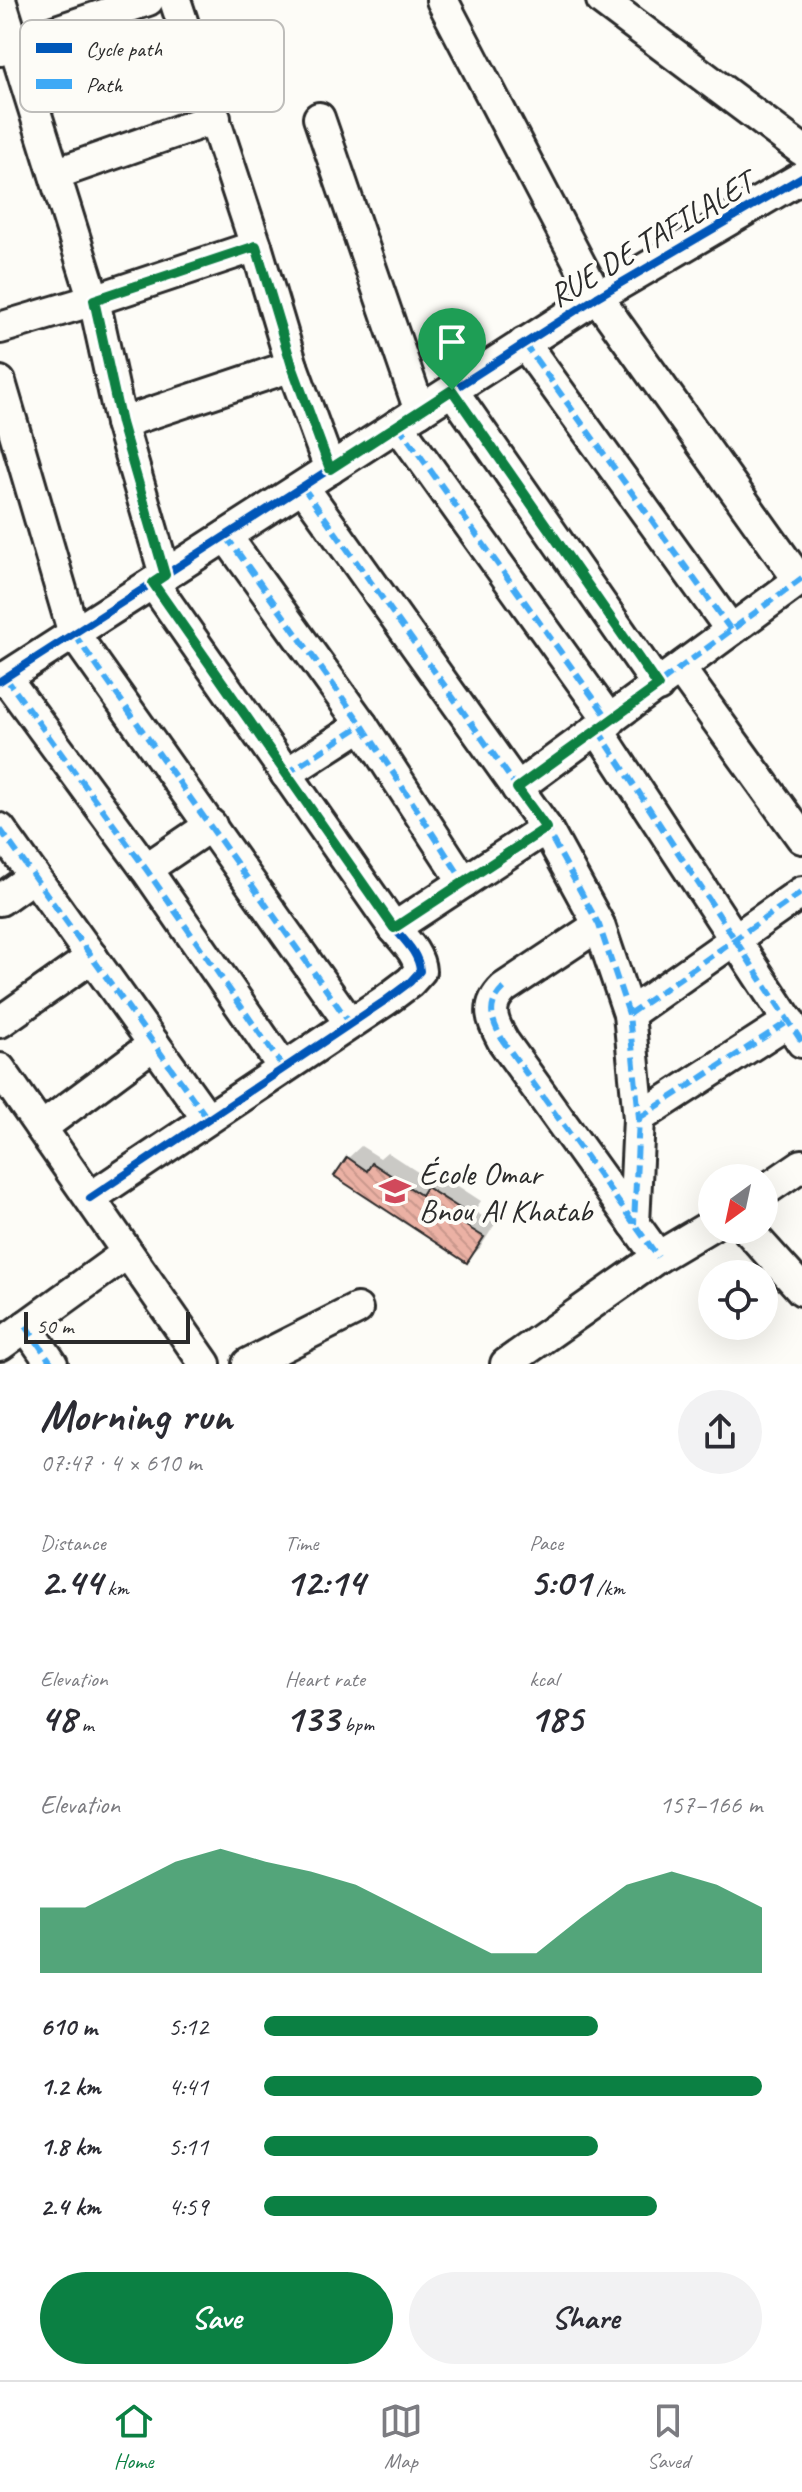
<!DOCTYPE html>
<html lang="en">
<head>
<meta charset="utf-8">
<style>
	body { margin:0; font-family:Caveat,sans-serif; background:#f2f2f3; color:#2b2b33; height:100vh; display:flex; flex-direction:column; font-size:30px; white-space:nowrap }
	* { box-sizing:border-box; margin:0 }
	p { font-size:26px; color:#7c7c81 }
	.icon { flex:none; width:44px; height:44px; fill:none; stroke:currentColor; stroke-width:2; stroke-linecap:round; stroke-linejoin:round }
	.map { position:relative; height:1364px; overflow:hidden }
	.side { display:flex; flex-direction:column; background:#fff; flex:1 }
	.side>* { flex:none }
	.needle { width:52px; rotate:213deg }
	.fabs { position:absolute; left:698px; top:1164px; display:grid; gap:16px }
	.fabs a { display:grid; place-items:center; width:80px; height:80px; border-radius:50%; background:#fff; box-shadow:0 8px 32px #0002; font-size:40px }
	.scale { position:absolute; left:24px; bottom:20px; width:166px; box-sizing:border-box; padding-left:8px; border:4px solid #2b2b2b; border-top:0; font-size:22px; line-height:28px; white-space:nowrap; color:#2b2b2b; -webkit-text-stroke:6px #fdfcf7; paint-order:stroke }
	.pin { position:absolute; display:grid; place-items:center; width:68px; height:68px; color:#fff; margin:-82px -34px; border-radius:50% 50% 50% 0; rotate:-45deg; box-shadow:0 0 8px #0007 }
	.pin .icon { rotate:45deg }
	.round { display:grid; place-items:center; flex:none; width:84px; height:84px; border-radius:42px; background:#f2f2f3 }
	.overview { display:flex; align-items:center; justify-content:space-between; height:136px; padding:0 40px }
	h1 { font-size:44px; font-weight:700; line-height:60px }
	.figures { display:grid; grid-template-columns:repeat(3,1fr); gap:12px; height:136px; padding:8px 40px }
	.figures div { display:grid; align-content:center }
	.figures b { font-size:40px; font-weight:700 }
	.figures small { font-size:22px; font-weight:400 }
	.figures p { font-size:22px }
	.chart { height:224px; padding:16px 40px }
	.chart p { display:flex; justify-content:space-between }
	.chart svg { width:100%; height:144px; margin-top:8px; fill:#0b8043; opacity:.7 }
	.primary-button { display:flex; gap:16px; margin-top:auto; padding:16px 40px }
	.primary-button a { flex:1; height:92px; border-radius:48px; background:#0b8043; color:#fff; font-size:32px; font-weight:700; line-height:92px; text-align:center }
	.primary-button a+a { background:#f2f2f3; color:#2b2b33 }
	ul { padding:0 40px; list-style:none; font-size:26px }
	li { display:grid; grid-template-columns:128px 96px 1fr; align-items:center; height:60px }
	li i { height:20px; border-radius:10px; background:#0b8043 }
	.tabs { display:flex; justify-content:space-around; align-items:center; height:112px; border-top:2px solid #e1e1e2; background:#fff; font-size:22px; color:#7c7c81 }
	.tabs a { display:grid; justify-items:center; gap:4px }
	.tabs .current { color:#0b8043 }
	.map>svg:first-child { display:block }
</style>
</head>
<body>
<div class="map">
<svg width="802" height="1364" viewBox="0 0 802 1364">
	<defs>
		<pattern id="building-back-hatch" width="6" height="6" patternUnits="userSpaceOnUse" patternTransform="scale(2)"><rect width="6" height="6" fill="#ebb1a4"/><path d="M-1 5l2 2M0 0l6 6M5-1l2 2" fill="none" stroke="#ca988d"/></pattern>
	</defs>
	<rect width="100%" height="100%" fill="#fdfcf7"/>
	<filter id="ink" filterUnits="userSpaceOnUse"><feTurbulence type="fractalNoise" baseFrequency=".0125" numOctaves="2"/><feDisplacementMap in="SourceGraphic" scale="16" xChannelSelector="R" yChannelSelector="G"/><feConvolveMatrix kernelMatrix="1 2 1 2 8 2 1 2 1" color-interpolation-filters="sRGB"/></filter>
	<g filter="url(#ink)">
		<path fill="#0003" d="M 361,1146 L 380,1158 L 387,1152 L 433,1182 L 441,1175 L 481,1201 L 474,1211 L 495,1224 L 480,1248 L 467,1260 L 348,1158 Z"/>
		<path fill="url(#building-back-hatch)" stroke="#2b2b2b" stroke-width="2" d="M 347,1157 L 367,1171 L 372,1163 L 421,1195 L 426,1187 L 470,1215 L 463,1224 L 484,1237 L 467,1263 L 334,1176 Z"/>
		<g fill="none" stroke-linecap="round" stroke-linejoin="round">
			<defs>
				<g id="minor">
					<path d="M 0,0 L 94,300 L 121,423 L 165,575"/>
					<path d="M 175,0 L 256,246 L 292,366 L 330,469"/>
					<path d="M 442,0 L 597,297 L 799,580"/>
					<path d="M 602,0 L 802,150"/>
					<path d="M 0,50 L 148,0"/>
					<path d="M 319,118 L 420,411"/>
					<path d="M 55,174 L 215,118"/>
					<path d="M 0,328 L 94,300 L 256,246"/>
					<path d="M 524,343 L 731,630"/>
					<path d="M 0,382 L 74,634 L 349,1022"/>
					<path d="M 452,390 L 658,686"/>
					<path d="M 121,423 L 292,366"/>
					<path d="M 398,425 L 610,721"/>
					<path d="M 303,487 L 546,828 L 599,925 L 629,1014 L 639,1118 L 634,1224"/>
					<path d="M 226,536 L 362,725 L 464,882"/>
					<path d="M 680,669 L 802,838"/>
					<path d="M 5,677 L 146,869 L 283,1067"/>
					<path d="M 0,681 L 597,297 L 802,177"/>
					<path d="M 598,730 L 802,1042"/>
					<path d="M 286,774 L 362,725"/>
					<path d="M 517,788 L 802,578"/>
					<path d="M 0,829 L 207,1118"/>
					<path d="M 146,869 L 211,825"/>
					<path d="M 0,900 L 34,876"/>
					<path d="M 599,925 L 504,988 C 485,1006 492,1021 503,1041 L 658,1257"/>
					<path d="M 394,928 L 546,828"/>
					<path d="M 629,1014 L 802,892"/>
					<path d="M 0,1022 L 92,957"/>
					<path d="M 0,1069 L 205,1364"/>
					<path d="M 639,1118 L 789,1021"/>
					<path d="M 41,1128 L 154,1044"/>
					<path d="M 764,1191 L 802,1165"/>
					<path d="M 90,1198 L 386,1000 L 410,982 L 420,971 C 419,954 405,941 394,928 L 153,583"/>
					<path d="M 748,1230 L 802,1290"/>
					<path d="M 26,1326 L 52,1364"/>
					<path d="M 0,1345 L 127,1253"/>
					<path d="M 248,1364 L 357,1309"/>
					<path d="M 506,1364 L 658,1257 L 712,1225"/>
				</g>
			</defs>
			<use href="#minor" stroke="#2b2b2b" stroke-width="36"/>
			<use href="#minor" stroke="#fdfcf7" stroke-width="30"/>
			<g stroke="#3fa9f5" stroke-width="6" stroke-dasharray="12 6" stroke-linecap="butt">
				<path d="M 524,343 L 731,630"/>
				<path d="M 452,390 L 658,686"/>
				<path d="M 398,425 L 610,721"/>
				<path d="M 303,487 L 546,828 L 599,925 L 629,1014 L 639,1118 L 634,1224"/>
				<path d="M 226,536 L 362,725 L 464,882"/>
				<path d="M 74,634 L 349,1022"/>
				<path d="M 5,677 L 146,869 L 283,1067"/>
				<path d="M 598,730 L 802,1042"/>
				<path d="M 286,774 L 362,725"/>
				<path d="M 517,788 L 802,578"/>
				<path d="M 0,829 L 207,1118"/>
				<path d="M 394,928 L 546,828"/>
				<path d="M 504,988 C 485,1006 492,1021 503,1041 L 658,1257"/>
				<path d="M 629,1014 L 802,892"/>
				<path d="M 639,1118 L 789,1021"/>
				<path d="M 26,1326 L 52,1364"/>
			</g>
			<defs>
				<g id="cycleway">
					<path d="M 0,681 L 597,297 L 802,177"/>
					<path d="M 90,1198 L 386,1000 L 410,982 L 420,971 C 419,954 405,941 394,928 L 153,583"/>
				</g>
			</defs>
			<use href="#cycleway" stroke="#fdfcf7" stroke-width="13"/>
			<use href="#cycleway" stroke="#0057b8" stroke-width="8"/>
		</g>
	</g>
	<g fill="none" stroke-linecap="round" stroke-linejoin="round" filter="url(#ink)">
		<defs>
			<path id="route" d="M 256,246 L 292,366 L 330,469 L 452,390 L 658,686 L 517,788 L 546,828 L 394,928 L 153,583 L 165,575 L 121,423 L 94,300 Z"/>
		</defs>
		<use href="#route" stroke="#fff" stroke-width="16"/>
		<use href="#route" stroke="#0b8043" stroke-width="10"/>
	</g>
	<defs>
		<symbol id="school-bare" viewBox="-9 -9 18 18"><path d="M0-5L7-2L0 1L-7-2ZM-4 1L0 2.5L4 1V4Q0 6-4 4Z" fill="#d1495b" stroke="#fdfcf7" stroke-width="2.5" paint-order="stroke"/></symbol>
	</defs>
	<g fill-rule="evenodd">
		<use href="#school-bare" x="373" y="1169" width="44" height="44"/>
	</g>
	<g text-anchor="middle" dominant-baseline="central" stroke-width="8" stroke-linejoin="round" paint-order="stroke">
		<g font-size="32" fill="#2b2b2b" stroke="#fdfcf7">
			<text transform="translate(651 239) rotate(-31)">RUE DE TAFILALET</text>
		</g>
		<g font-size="32" fill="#2b2b2b" stroke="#fdfcf7" text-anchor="start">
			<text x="419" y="1173">École Omar<tspan x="419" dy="37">Bnou Al Khatab</tspan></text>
		</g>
	</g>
	<rect x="20" y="20" width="264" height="92" rx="12" fill="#fdfcf7" stroke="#bebdba" stroke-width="2"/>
	<rect x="36" y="43" width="36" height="10" fill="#0057b8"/>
	<rect x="36" y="79" width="36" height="10" fill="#3fa9f5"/>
	<g font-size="22" fill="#2b2b2b">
		<text x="86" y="56">Cycle path</text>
		<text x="86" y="92">Path</text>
	</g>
</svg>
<div class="fabs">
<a><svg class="needle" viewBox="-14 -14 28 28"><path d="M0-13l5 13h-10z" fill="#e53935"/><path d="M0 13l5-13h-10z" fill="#7c7c81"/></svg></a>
<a><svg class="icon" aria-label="locate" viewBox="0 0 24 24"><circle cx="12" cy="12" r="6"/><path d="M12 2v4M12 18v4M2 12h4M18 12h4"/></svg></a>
</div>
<div class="scale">50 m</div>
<div class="pin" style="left:452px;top:390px;background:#1e9e55"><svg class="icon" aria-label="arrive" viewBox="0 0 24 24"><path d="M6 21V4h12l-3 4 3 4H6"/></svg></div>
</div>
<section class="side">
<div class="overview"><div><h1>Morning run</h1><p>07:47 · 4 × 610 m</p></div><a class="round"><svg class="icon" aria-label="share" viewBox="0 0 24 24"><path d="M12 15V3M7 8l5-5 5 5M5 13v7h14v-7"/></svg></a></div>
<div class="figures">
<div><p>Distance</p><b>2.44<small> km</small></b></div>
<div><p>Time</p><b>12:14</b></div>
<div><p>Pace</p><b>5:01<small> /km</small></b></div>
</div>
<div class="figures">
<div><p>Elevation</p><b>48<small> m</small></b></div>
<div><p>Heart rate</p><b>133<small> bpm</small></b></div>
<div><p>kcal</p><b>185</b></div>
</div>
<div class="chart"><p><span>Elevation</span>157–166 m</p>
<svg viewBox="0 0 160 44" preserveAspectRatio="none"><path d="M0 44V24L10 24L20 17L30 10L40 6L50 10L60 13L70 17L80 24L90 31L100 38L110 38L120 27L130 17L140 13L150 17L160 24V44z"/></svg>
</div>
<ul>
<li><b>610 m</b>5:12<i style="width:67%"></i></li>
<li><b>1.2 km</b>4:41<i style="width:100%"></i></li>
<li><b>1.8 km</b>5:11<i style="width:67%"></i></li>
<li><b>2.4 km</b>4:59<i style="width:79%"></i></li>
</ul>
<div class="primary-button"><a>Save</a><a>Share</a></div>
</section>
<nav class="tabs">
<a class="current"><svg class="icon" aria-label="home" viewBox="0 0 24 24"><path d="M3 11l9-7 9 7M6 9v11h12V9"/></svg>Home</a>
<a><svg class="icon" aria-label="map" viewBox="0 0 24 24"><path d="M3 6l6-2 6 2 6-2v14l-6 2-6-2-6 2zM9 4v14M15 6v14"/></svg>Map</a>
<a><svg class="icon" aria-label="saved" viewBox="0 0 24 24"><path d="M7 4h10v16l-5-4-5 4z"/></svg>Saved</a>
</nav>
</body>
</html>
